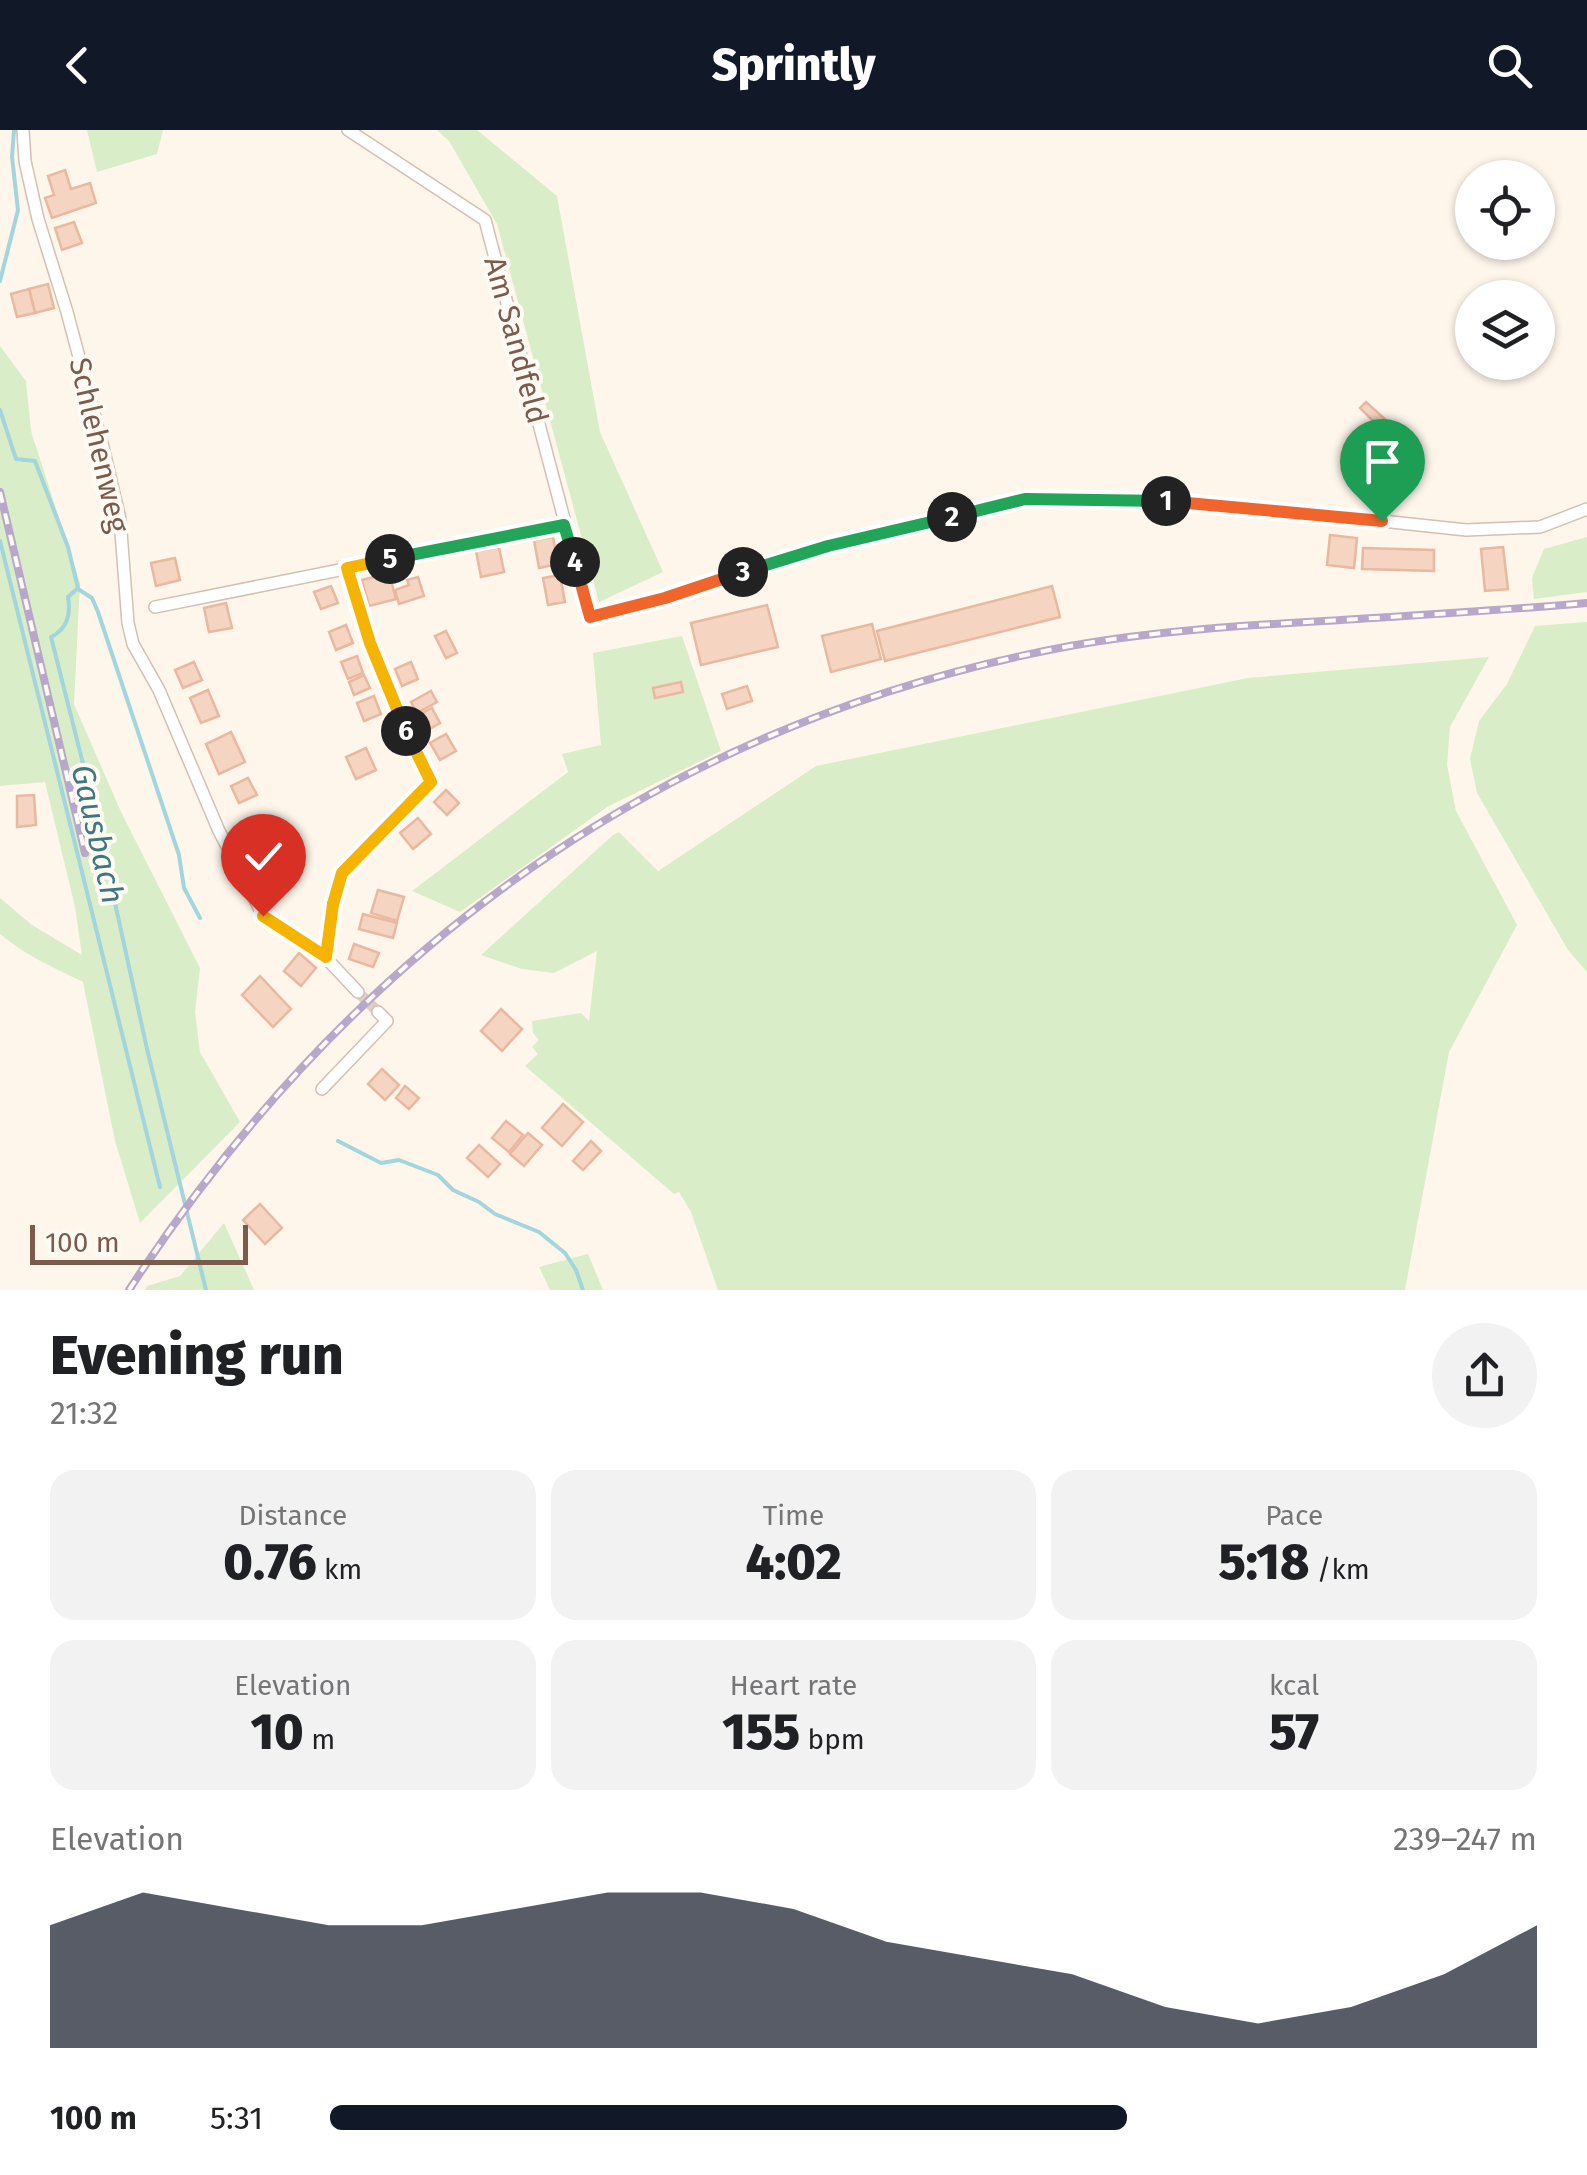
<!DOCTYPE html>
<html lang="en">
<head>
<meta charset="utf-8">
<style>
	body { margin:0; font-family:"Fira Sans",sans-serif; background:#f2f2f2; color:#202124; height:100vh; display:flex; flex-direction:column; font-size:38px; white-space:nowrap }
	* { box-sizing:border-box; margin:0 }
	p { font-size:32px; color:#757577 }
	.icon { flex:none; width:55px; height:55px; fill:none; stroke:currentColor; stroke-width:2; stroke-linecap:round; stroke-linejoin:round }
	.map { position:relative; height:1160px; overflow:hidden }
	.side { display:flex; flex-direction:column; background:#fff; flex:1 }
	.side>* { flex:none }
	.buttons { position:absolute; left:1455px; top:30px; display:grid; gap:20px }
	.buttons a { display:grid; place-items:center; width:100px; height:100px; border-radius:50%; background:#fff; box-shadow:0 2px 8px #0004; font-size:50px }
	.scale { position:absolute; left:30px; bottom:25px; width:218px; box-sizing:border-box; padding-left:10px; border:5px solid #7b5b4b; border-top:0; font-size:28px; line-height:35px; white-space:nowrap; color:#7b5b4b; -webkit-text-stroke:8px #fffaf3; paint-order:stroke }
	.pin { position:absolute; display:grid; place-items:center; width:85px; height:85px; color:#fff; margin:-102px -42px; border-radius:50% 50% 50% 0; rotate:-45deg; box-shadow:0 0 10px #0007 }
	.pin .icon { rotate:45deg }
	.km { position:absolute; width:50px; height:50px; margin:-25px; border-radius:50%; background:#222; color:#fff; font-size:28px; line-height:50px; text-align:center }
	.round { display:grid; place-items:center; flex:none; width:105px; height:105px; border-radius:52px; background:#f2f2f2 }
	.overview { display:flex; align-items:center; justify-content:space-between; height:170px; padding:0 50px }
	h1 { font-size:55px; font-weight:800; line-height:75px }
	.stats { display:grid; grid-template-columns:repeat(3,1fr); gap:15px; height:170px; padding:10px 50px }
	.stats div { display:grid; align-content:center; border-radius:25px; background:#f2f2f2; text-align:center }
	.stats b { font-size:50px; font-weight:800 }
	.stats small { font-size:28px; font-weight:400 }
	.stats p { font-size:28px }
	.chart { height:280px; padding:20px 50px }
	.chart p { display:flex; justify-content:space-between }
	.chart svg { width:100%; height:180px; margin-top:10px; fill:#111827; opacity:.7 }
	ul { padding:0 50px; list-style:none; font-size:32px }
	li { display:grid; grid-template-columns:160px 120px 1fr; align-items:center; height:75px }
	li i { height:25px; border-radius:12px; background:#111827 }
	header { display:flex; justify-content:space-between; align-items:center; height:130px; padding:0 50px; background:#111827; color:#fff; font-size:45px; font-weight:800 }
	.map>svg:first-child { display:block }
</style>
</head>
<body>
<header><svg class="icon" aria-label="back" viewBox="0 0 24 24"><path d="M15 5l-7 7 7 7"/></svg>Sprintly<svg class="icon" aria-label="search" viewBox="0 0 24 24"><circle cx="10" cy="10" r="6"/><path d="M15 15l6 6"/></svg></header>
<div class="map">
<svg width="1587" height="1160" viewBox="0 0 1587 1160">
	<rect width="100%" height="100%" fill="#fef6eb"/>
	<g fill="#d8edc8">
		<path d="M 87,0 L 163,0 L 157,24 L 97,42 Z"/>
		<path d="M 437,0 L 477,0 L 557,66 L 600,302 L 663,442 L 599,472 L 497,94 L 449,11 Z"/>
		<path d="M 0,216 L 26,251 L 31,301 L 80,453 L 74,574 L 121,682 L 200,838 L 195,882 L 200,922 L 240,992 L 140,1093 L 115,1011 L 83,852 C 54,838 25,825 0,804 L 0,768 L 32,795 L 82,825 L 75,777 L 45,652 L 0,656 Z"/>
		<path d="M 1587,407 L 1587,462 L 1534,469 L 1532,448 L 1544,419 Z"/>
		<path d="M 1587,492 L 1587,842 L 1568,820 L 1477,663 L 1470,629 L 1479,591 L 1507,554 L 1535,496 Z"/>
		<path d="M 682,506 L 721,621 L 607,677 L 460,782 L 412,761 L 568,642 L 562,624 L 601,615 L 593,523 Z"/>
		<path d="M 1489,527 L 1450,597 L 1447,635 L 1456,681 L 1517,795 L 1449,922 L 1405,1160 L 718,1160 L 691,1082 L 679,1062 L 674,1064 L 525,936 L 538,924 L 532,917 L 539,910 L 533,903 L 532,891 L 581,883 L 589,891 L 597,821 L 554,843 L 522,839 L 481,825 L 613,705 L 619,702 L 658,741 L 816,636 L 1248,548 Z"/>
		<path d="M 224,1093 L 254,1160 L 145,1160 L 147,1156 L 180,1146 Z"/>
		<path d="M 588,1124 L 603,1160 L 550,1160 L 539,1137 Z"/>
	</g>
	<g fill="none" stroke-linecap="round" stroke-linejoin="round">
		<g stroke="#a3d5dc" stroke-width="4">
			<path d="M 0,151 L 18,80 L 12,27 L 14,0"/>
			<path d="M 0,280 L 16,329 L 35,331 L 68,417 L 78,458 L 68,467 C 71,484 67,499 51,507 L 94,677 L 147,919 L 206,1160"/>
			<path d="M 0,411 L 160,1057"/>
			<path d="M 78,459 L 92,468 L 98,482 L 179,725 L 184,758 L 200,788"/>
			<path d="M 338,1011 L 381,1033 L 399,1030 L 438,1045 L 453,1060 L 479,1072 L 495,1084 L 539,1102 L 565,1123 L 576,1140 L 583,1160"/>
		</g>
	</g>
	<g fill="#f5d4c1" stroke="#e8b9a0" stroke-width="2.5">
		<path d="M 65,40 L 71,59 L 90,53 L 96,73 L 52,88 L 45,68 L 54,65 L 48,46 Z"/>
		<path d="M 74,92 L 82,113 L 62,120 L 55,98 Z"/>
		<path d="M 48,154 L 54,178 L 35,183 L 29,159 Z"/>
		<path d="M 29,159 L 35,183 L 17,187 L 11,164 Z"/>
		<path d="M 1366,272 L 1386,290 L 1379,297 L 1360,278 Z"/>
		<path d="M 1330,405 L 1357,408 L 1354,438 L 1327,435 Z"/>
		<path d="M 553,407 L 558,434 L 539,438 L 534,410 Z"/>
		<path d="M 499,417 L 504,442 L 481,447 L 476,421 Z"/>
		<path d="M 1503,417 L 1508,459 L 1485,461 L 1481,419 Z"/>
		<path d="M 1363,418 L 1434,420 L 1434,441 L 1362,439 Z"/>
		<path d="M 175,428 L 180,450 L 156,456 L 151,433 Z"/>
		<path d="M 389,443 L 396,469 L 369,476 L 362,450 Z"/>
		<path d="M 560,445 L 565,472 L 548,475 L 543,448 Z"/>
		<path d="M 418,447 L 424,466 L 399,474 L 395,460 L 409,455 L 407,450 Z"/>
		<path d="M 331,456 L 338,473 L 321,479 L 314,462 Z"/>
		<path d="M 1052,456 L 1060,487 L 885,531 L 877,501 Z"/>
		<path d="M 226,473 L 232,498 L 209,502 L 204,478 Z"/>
		<path d="M 767,475 L 778,517 L 701,535 L 691,493 Z"/>
		<path d="M 872,494 L 881,529 L 831,542 L 822,506 Z"/>
		<path d="M 346,495 L 353,513 L 336,520 L 329,502 Z"/>
		<path d="M 446,501 L 457,523 L 446,528 L 435,506 Z"/>
		<path d="M 357,526 L 363,543 L 348,549 L 341,532 Z"/>
		<path d="M 194,532 L 202,550 L 183,558 L 175,540 Z"/>
		<path d="M 411,532 L 418,549 L 402,556 L 395,539 Z"/>
		<path d="M 364,545 L 370,558 L 354,565 L 349,552 Z"/>
		<path d="M 681,552 L 683,562 L 655,568 L 653,558 Z"/>
		<path d="M 747,556 L 752,571 L 727,579 L 722,564 Z"/>
		<path d="M 208,560 L 219,586 L 201,593 L 190,568 Z"/>
		<path d="M 431,561 L 437,572 L 417,583 L 411,572 Z"/>
		<path d="M 374,566 L 381,584 L 364,591 L 357,573 Z"/>
		<path d="M 432,578 L 440,593 L 426,601 L 418,585 Z"/>
		<path d="M 231,602 L 245,632 L 219,644 L 206,614 Z"/>
		<path d="M 446,604 L 456,621 L 440,630 L 430,613 Z"/>
		<path d="M 366,618 L 376,640 L 356,649 L 346,627 Z"/>
		<path d="M 248,648 L 257,665 L 239,673 L 231,656 Z"/>
		<path d="M 446,660 L 459,673 L 447,685 L 434,672 Z"/>
		<path d="M 34,665 L 36,695 L 17,697 L 17,666 Z"/>
		<path d="M 418,688 L 431,704 L 413,719 L 400,703 Z"/>
		<path d="M 378,760 L 404,767 L 397,791 L 371,783 Z"/>
		<path d="M 363,784 L 397,793 L 393,808 L 359,799 Z"/>
		<path d="M 354,814 L 379,823 L 373,837 L 349,829 Z"/>
		<path d="M 299,823 L 316,838 L 301,856 L 284,841 Z"/>
		<path d="M 260,846 L 291,879 L 273,897 L 242,865 Z"/>
		<path d="M 501,879 L 522,899 L 502,921 L 481,901 Z"/>
		<path d="M 382,939 L 399,955 L 385,970 L 368,954 Z"/>
		<path d="M 405,956 L 419,968 L 409,979 L 396,968 Z"/>
		<path d="M 563,974 L 583,992 L 562,1016 L 542,998 Z"/>
		<path d="M 506,991 L 523,1005 L 509,1022 L 492,1008 Z"/>
		<path d="M 528,1003 L 542,1015 L 524,1036 L 510,1024 Z"/>
		<path d="M 591,1011 L 601,1021 L 583,1040 L 573,1031 Z"/>
		<path d="M 479,1015 L 500,1034 L 488,1047 L 467,1028 Z"/>
		<path d="M 260,1074 L 282,1098 L 265,1114 L 243,1090 Z"/>
	</g>
	<g fill="none" stroke-linecap="round" stroke-linejoin="round">
		<path stroke="#ddcfc3" stroke-width="11" stroke-dasharray="11 5.5" stroke-linecap="butt" d="M 358,862 L 378,882"/>
		<defs>
			<g id="minor">
				<path d="M 23,0 L 25,31 L 38,89 L 67,182 L 104,321 L 120,389 L 128,493 L 133,514 L 159,560 L 219,701 L 263,785 L 325,827 L 358,862"/>
				<path d="M 348,0 L 485,90 L 590,487 L 665,468 L 829,416 L 1025,369 L 1158,371 L 1298,382 L 1466,400 L 1540,397 L 1587,379"/>
				<path d="M 155,477 L 564,395"/>
				<path d="M 325,827 L 333,776 L 342,743 L 431,652 L 404,597 L 369,513 L 347,438"/>
				<path d="M 322,959 L 387,891 L 378,882"/>
			</g>
		</defs>
		<use href="#minor" stroke="#d4bfb2" stroke-width="14"/>
		<use href="#minor" stroke="#fff" stroke-width="11"/>
		<defs>
			<g id="rail">
				<path d="M 0,362 L 85,723"/>
				<path d="M 129,1160 C 352,818 665,591 1070,516 C 1159,500 1251,495 1341,490 C 1423,485 1505,480 1587,473"/>
			</g>
		</defs>
		<use href="#rail" stroke="#b8a7ca" stroke-width="8"/>
		<use href="#rail" stroke="#fffaf3" stroke-width="4" stroke-dasharray="11" stroke-linecap="butt"/>
	</g>
	<g fill="none" stroke-linecap="round" stroke-linejoin="round">
		<defs>
			<path id="split-1" d="M 1166,371 L 1382,391"/>
			<path id="split-2" d="M 952,387 L 1025,369 L 1166,371"/>
			<path id="split-3" d="M 743,442 L 828,416 L 952,387"/>
			<path id="split-4" d="M 575,432 L 590,487 L 665,468 L 743,442"/>
			<path id="split-5" d="M 390,429 L 564,395 L 575,432"/>
			<path id="split-6" d="M 390,429 L 347,438 L 370,513 L 406,601"/>
			<path id="split-7" d="M 333,774 L 342,743 L 431,652 L 406,601"/>
			<path id="split-8" d="M 263,786 L 326,827 L 333,774"/>
		</defs>
		<use href="#split-1" stroke="#fff" stroke-width="20"/>
		<use href="#split-2" stroke="#fff" stroke-width="20"/>
		<use href="#split-3" stroke="#fff" stroke-width="20"/>
		<use href="#split-4" stroke="#fff" stroke-width="20"/>
		<use href="#split-5" stroke="#fff" stroke-width="20"/>
		<use href="#split-6" stroke="#fff" stroke-width="20"/>
		<use href="#split-7" stroke="#fff" stroke-width="20"/>
		<use href="#split-8" stroke="#fff" stroke-width="20"/>
		<use href="#split-1" stroke="#f0652b" stroke-width="12"/>
		<use href="#split-2" stroke="#22a559" stroke-width="12"/>
		<use href="#split-3" stroke="#22a559" stroke-width="12"/>
		<use href="#split-4" stroke="#f0652b" stroke-width="12"/>
		<use href="#split-5" stroke="#22a559" stroke-width="12"/>
		<use href="#split-6" stroke="#f5b400" stroke-width="12"/>
		<use href="#split-7" stroke="#f5b400" stroke-width="12"/>
		<use href="#split-8" stroke="#f5b400" stroke-width="12"/>
	</g>
	<g text-anchor="middle" dominant-baseline="central" stroke-width="8" stroke-linejoin="round" paint-order="stroke">
		<g font-size="30" fill="#7b5b4b" stroke="#fffaf3">
			<text transform="translate(516 210) rotate(75)">Am Sandfeld</text>
			<text transform="translate(99 315) rotate(77)">Schlehenweg</text>
		</g>
		<g font-size="32" font-style="italic" fill="#3d7881" stroke="#fffaf3">
			<text transform="translate(98 704) rotate(77)">Gausbach</text>
		</g>
	</g>
</svg>
<div class="buttons">
<a><svg class="icon" aria-label="locate" viewBox="0 0 24 24"><circle cx="12" cy="12" r="6"/><path d="M12 2v4M12 18v4M2 12h4M18 12h4"/></svg></a>
<a><svg class="icon" aria-label="layers" viewBox="0 0 24 24"><path d="M12 4l9 5-9 5-9-5zM3 14l9 5 9-5"/></svg></a>
</div>
<div class="scale">100 m</div>
<div class="pin" style="left:1382px;top:391px;background:#1e9e55"><svg class="icon" aria-label="arrive" viewBox="0 0 24 24"><path d="M6 21V4h12l-3 4 3 4H6"/></svg></div>
<div class="pin" style="left:263px;top:786px;background:#d93025"><svg class="icon" aria-label="check" viewBox="0 0 24 24"><path d="M5 12l5 5 9-10"/></svg></div>
<b class="km" style="left:1166px;top:371px">1</b>
<b class="km" style="left:952px;top:387px">2</b>
<b class="km" style="left:743px;top:442px">3</b>
<b class="km" style="left:575px;top:432px">4</b>
<b class="km" style="left:390px;top:429px">5</b>
<b class="km" style="left:406px;top:601px">6</b>
</div>
<section class="side">
<div class="overview"><div><h1>Evening run</h1><p>21:32</p></div><a class="round"><svg class="icon" aria-label="share" viewBox="0 0 24 24"><path d="M12 15V3M7 8l5-5 5 5M5 13v7h14v-7"/></svg></a></div>
<div class="stats">
<div><p>Distance</p><b>0.76<small> km</small></b></div>
<div><p>Time</p><b>4:02</b></div>
<div><p>Pace</p><b>5:18<small> /km</small></b></div>
</div>
<div class="stats">
<div><p>Elevation</p><b>10<small> m</small></b></div>
<div><p>Heart rate</p><b>155<small> bpm</small></b></div>
<div><p>kcal</p><b>57</b></div>
</div>
<div class="chart"><p><span>Elevation</span>239–247 m</p>
<svg viewBox="0 0 160 44" preserveAspectRatio="none"><path d="M0 44V14L10 6L20 10L30 14L40 14L50 10L60 6L70 6L80 10L90 18L100 22L110 26L120 34L130 38L140 34L150 26L160 14V44z"/></svg>
</div>
<ul>
<li><b>100 m</b>5:31<i style="width:66%"></i></li>
</ul>
</section>
</body>
</html>
